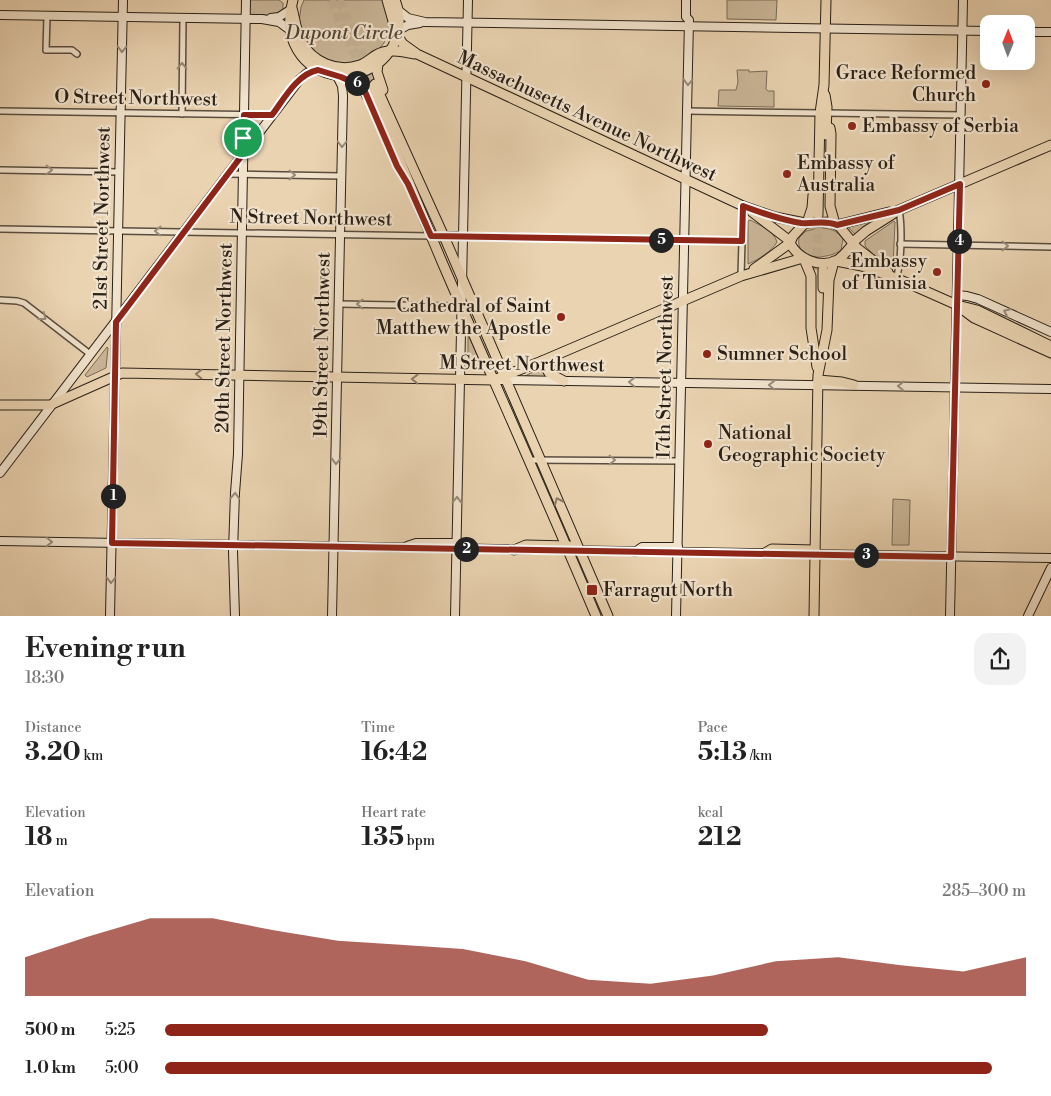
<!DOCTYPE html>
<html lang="en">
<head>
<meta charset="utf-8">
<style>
	body { margin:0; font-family:"Libre Bodoni",serif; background:#f2f2f2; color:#222; height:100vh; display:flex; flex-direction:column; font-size:19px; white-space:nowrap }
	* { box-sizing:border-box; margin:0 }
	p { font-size:16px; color:#767676 }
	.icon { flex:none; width:28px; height:28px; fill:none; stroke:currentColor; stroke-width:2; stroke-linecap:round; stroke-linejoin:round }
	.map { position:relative; height:616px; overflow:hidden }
	.panel { display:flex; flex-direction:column; background:#fff; flex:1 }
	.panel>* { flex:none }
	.needle { width:32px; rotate:1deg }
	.controls { position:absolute; left:980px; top:15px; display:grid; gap:10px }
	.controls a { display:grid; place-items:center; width:55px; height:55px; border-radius:10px; background:#fff; box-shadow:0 5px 20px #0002; font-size:25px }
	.pin { position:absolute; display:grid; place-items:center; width:42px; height:42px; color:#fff; margin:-21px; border:2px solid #fff; border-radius:50%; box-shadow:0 1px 5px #0007 }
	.km { position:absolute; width:25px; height:25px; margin:-12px; border-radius:50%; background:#222; color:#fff; font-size:14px; line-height:25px; text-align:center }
	.round { display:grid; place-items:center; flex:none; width:52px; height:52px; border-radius:15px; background:#f2f2f2 }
	.overview { display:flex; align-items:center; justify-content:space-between; height:85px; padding:0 25px }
	h1 { font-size:28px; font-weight:700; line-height:38px }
	.stats { display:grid; grid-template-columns:repeat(3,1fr); gap:8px; height:85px; padding:5px 25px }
	.stats div { display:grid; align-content:center }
	.stats b { font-size:25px; font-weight:700 }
	.stats small { font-size:14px; font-weight:400 }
	.stats p { font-size:14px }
	.chart { height:140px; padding:10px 25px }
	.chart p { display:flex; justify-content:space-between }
	.chart svg { width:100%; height:90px; margin-top:5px; fill:#8f2418; opacity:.7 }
	ul { padding:0 25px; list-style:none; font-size:16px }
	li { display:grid; grid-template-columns:80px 60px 1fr; align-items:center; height:38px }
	li i { height:12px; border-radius:6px; background:#8f2418 }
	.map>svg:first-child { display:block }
</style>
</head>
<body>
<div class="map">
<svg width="1051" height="616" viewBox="0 0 1051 616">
	<rect width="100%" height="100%" fill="#ead3b1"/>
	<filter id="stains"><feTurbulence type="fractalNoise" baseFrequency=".004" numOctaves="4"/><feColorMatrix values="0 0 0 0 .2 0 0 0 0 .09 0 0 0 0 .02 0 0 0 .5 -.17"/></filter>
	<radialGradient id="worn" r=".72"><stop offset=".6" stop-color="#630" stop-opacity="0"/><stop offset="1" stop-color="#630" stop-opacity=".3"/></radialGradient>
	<g fill="#c9b597" stroke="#796a57">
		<path d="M 249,0 L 279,0 L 283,3 L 283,10 L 279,15 L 251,15 L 249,13 Z"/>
		<path d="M 304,0 L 385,0 L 390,16 L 390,25 L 384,43 L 372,57 L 349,66 L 322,60 L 303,40 L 299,22 L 301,7 Z"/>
		<path d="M 727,0 L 777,0 L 776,20 L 727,19 Z"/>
		<path d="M 737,70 L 749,70 L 749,72 L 767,71 L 766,89 L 768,91 L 774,91 L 774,107 L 718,106 L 719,90 L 736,90 L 738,82 Z"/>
		<path d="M 750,220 C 760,225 774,231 777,242 C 772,251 758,260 748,264 L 748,221 Z"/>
		<path d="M 872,221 L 856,235 L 848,227 Z"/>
		<path d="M 894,221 L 895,222 L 893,267 L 874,255 L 865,246 L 865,241 Z"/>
		<path d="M 819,228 C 829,228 837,230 843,239 L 841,250 C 828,260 795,261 799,238 L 806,231 Z"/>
		<path d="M 468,334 L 481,364 L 480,368 L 468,367 Z"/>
		<path d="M 107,347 L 108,348 L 106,368 L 87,377 L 85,375 Z"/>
		<path d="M 566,361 L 569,372 L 552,370 L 552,367 Z"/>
		<path d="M 541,368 L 546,376 L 545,377 L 525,376 Z"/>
		<path d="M 893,499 L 910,500 L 909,545 L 892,545 Z"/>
	</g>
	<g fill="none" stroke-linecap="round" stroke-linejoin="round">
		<g stroke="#c3af92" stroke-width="9" stroke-dasharray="9 4.5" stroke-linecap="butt">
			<path d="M 331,0 L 369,87"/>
			<path d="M 339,0 L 375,84"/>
			<path d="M 817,270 L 818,215"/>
		</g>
		<defs>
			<g id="street">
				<path d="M 47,16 L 46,50 L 72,50 L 77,54"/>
				<path d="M 0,111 L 272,115"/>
				<path d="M 687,111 L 820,113"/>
				<path d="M 827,113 L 961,115"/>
				<path d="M 182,114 L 183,18"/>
				<path d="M 0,170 L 119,172"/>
				<path d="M 228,174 L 341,176"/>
				<path d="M 0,229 L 431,236"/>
				<path d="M 463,236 L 742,241"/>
				<path d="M 900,244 L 1051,247"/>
				<path d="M 741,276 L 743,206"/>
				<path d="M 896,278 C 902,263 902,225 899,210"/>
				<path d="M 0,300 L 17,301 L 24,303 L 90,354"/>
				<path d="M 339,304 L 451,306 L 461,305"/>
				<path d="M 528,460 L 679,461"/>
			</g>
			<g id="secondary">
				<path d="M 399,11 L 408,18 L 425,22 L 989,31"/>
				<path d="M 0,15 L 262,19 L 279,22 L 290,30"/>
				<path d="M 271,18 L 279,17 L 290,10"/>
				<path d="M 399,30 L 408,25 L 420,23"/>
				<path d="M 1026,32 L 1051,32"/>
				<path d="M 431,236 L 463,236"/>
				<path d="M 958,295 L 967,296 L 978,299 L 1051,332"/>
				<path d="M 501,380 L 1051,389"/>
				<path d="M 0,473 L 300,79 L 307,73 L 318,69"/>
				<path d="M 0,541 L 1051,558"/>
				<path d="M 407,546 L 416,543 L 456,543"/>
				<path d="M 635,552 L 642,547 L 678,547"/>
				<path d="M 110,616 L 123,0"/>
				<path d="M 235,616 L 233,551 L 235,493 L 238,454 L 246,0"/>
				<path d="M 332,616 L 343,96 L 342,86 L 337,76"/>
				<path d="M 455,616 L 468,0"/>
				<path d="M 676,616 L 689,20 L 686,17 L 686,0"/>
				<path d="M 950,616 L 963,0"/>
				<path d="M 1028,616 L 1051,568"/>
			</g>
			<g id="primary">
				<path d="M 293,0 C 282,37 300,71 340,76 C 345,77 351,75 355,74 C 389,67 408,32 395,0"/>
				<path d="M 387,0 L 397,35 L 403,44 L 417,54 L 743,206 L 775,217 L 805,223"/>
				<path d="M 292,8 C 295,18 296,31 301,41 C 312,62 337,73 360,65 C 366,63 371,58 376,55 C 387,48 402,51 414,54"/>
				<path d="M 378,64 L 377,72 L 383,90"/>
				<path d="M 342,77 C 355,82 361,82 367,96"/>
				<path d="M 375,84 L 446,241 L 608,616"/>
				<path d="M 369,87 C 394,144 417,203 442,262 C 493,380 546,497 596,616"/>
				<path d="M 825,95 L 827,107 L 826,135"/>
				<path d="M 830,128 L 831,134 L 830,206 L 835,224"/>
				<path d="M 752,212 L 790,241"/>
				<path d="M 818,215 L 820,113 L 824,85 L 826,0"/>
				<path d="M 807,223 L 812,208 L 813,195"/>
				<path d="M 837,225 L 889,212"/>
				<path d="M 853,242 L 866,231 L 899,210 L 1051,145"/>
				<path d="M 853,244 C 848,250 843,257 836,261 C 819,268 798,259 790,243 L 793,236 L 805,223 L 830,222 L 839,226 L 857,248 L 888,272"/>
				<path d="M 804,259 L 811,276 L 811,328 L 817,367"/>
				<path d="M 836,261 L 862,266 L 896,278 L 957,305 L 977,310 L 1051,346"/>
				<path d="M 754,269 L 790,243"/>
				<path d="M 823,288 L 823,270"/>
				<path d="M 962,309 L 974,318 L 1051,353"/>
				<path d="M 542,361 L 549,373 L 564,381"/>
				<path d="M 818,380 L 842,382 L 854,385"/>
				<path d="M 0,405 L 50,405 L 122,373 L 494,380 L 542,361 L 741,276 L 803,258"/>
				<path d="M 514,550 L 526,545 L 570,546"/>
				<path d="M 765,553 L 772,549 L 815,550"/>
				<path d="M 814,616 L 818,375 L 827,330 L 829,280 L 834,261"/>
			</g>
		</defs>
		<use href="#street" stroke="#594d3e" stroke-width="8"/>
		<use href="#secondary" stroke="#292017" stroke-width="10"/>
		<use href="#primary" stroke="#292017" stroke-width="11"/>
		<use href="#street" stroke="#f1e2cc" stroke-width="5"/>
		<use href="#secondary" stroke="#f1e2cc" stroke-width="8"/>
		<use href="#primary" stroke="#ead3b1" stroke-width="9"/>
	</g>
	<defs><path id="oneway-chevron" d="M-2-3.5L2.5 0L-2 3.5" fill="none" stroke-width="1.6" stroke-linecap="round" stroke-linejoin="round" transform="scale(1.25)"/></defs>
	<g stroke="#978b7b">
		<use href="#oneway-chevron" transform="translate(122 49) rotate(91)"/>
		<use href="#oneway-chevron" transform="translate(182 66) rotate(-89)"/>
		<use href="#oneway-chevron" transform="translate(688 82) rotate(91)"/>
		<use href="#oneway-chevron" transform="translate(342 144) rotate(91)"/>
		<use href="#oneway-chevron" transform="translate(49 170) rotate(1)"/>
		<use href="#oneway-chevron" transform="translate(292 175) rotate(1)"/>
		<use href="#oneway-chevron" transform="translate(158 231) rotate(-179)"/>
		<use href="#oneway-chevron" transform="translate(1005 246) rotate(1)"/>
		<use href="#oneway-chevron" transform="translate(360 304) rotate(-179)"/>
		<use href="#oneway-chevron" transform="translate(1007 312) rotate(-155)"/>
		<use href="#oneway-chevron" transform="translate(43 317) rotate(37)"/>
		<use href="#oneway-chevron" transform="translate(632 382) rotate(-179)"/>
		<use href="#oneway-chevron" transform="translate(772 385) rotate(-179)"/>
		<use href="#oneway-chevron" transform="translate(901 386) rotate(-179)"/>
		<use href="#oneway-chevron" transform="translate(612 460) rotate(1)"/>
		<use href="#oneway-chevron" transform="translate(336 461) rotate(91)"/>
		<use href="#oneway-chevron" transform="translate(235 496) rotate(-87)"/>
		<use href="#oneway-chevron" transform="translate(457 500) rotate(-89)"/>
		<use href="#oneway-chevron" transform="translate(49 542) rotate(1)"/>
		<use href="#oneway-chevron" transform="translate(111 580) rotate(91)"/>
	</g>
	<g stroke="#8a7a64">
		<use href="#oneway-chevron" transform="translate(199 374) rotate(-179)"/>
		<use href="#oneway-chevron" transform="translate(415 379) rotate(-179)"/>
		<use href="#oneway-chevron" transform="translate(558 501) rotate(-114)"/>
	</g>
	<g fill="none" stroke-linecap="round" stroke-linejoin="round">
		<defs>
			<path id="route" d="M 318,70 L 341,77 L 363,87 L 397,166 L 408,184 L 431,236 L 742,241 L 743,206 C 762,213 781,220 801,223 C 814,224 825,220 837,225 L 899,210 L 960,184 L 951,557 L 112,543 L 116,322 L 243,154 L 244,115 L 272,115 C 284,99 297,74 318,70 Z"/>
		</defs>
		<use href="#route" stroke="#fff" stroke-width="10"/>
		<use href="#route" stroke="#8f2418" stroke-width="6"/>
	</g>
	<g fill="#8f2418" stroke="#f1e2cc" stroke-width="2">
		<circle cx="986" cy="84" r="5"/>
		<circle cx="852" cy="126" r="5"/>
		<circle cx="787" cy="174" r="5"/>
		<circle cx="937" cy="272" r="5"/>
		<circle cx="561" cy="317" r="5"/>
		<circle cx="707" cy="354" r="5"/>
		<circle cx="708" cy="444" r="5"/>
		<rect x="586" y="584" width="12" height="12" rx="2.5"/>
	</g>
	<g text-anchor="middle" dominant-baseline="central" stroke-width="4.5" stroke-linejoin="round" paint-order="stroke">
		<g font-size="19" font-style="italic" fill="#514537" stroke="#f1e2cc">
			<text x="344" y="33">Dupont Circle</text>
		</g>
		<g font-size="19" fill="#292017" stroke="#f1e2cc" text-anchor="start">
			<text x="976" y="73" text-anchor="end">Grace Reformed<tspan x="976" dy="22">Church</tspan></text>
			<text x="862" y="126">Embassy of Serbia</text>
			<text x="797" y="163">Embassy of<tspan x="797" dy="22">Australia</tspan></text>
			<text x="927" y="261" text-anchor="end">Embassy<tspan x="927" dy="22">of Tunisia</tspan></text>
			<text x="551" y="306" text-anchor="end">Cathedral of Saint<tspan x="551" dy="22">Matthew the Apostle</tspan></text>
			<text x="717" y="354">Sumner School</text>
			<text x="718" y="433">National<tspan x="718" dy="22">Geographic Society</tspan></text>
			<text x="603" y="590">Farragut North</text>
		</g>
		<g font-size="19" fill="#292017" stroke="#f1e2cc">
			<text transform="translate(136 98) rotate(1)">O Street Northwest</text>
			<text transform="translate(587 116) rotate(25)">Massachusetts Avenue Northwest</text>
			<text transform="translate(102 218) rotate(-89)">21st Street Northwest</text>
			<text transform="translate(311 218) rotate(1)">N Street Northwest</text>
			<text transform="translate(224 338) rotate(-89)">20th Street Northwest</text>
			<text transform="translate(322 345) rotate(-89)">19th Street Northwest</text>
			<text transform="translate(522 364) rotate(1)">M Street Northwest</text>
			<text transform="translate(665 367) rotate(-89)">17th Street Northwest</text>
		</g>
	</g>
	<rect width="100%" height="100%" filter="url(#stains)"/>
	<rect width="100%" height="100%" fill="url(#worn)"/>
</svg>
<div class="controls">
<a><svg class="needle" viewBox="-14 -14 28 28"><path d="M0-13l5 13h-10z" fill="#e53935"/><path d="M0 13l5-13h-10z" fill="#767676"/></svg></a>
</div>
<div class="pin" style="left:243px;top:138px;background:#1e9e55"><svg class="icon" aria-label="arrive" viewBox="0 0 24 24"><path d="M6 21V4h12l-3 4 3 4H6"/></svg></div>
<b class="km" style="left:113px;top:496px">1</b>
<b class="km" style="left:466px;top:549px">2</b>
<b class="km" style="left:866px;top:555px">3</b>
<b class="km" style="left:959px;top:241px">4</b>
<b class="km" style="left:661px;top:240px">5</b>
<b class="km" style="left:357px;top:83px">6</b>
</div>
<section class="panel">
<div class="overview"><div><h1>Evening run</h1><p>18:30</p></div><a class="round"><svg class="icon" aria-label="share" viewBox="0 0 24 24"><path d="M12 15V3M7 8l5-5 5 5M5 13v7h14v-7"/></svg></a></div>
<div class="stats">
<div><p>Distance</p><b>3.20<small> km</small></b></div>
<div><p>Time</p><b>16:42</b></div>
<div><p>Pace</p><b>5:13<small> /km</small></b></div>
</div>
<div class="stats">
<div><p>Elevation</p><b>18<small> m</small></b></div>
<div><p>Heart rate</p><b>135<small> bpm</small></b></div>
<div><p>kcal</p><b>212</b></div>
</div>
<div class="chart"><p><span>Elevation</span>285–300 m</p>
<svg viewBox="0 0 160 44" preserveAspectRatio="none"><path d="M0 44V25L10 15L20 6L30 6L40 12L50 17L60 19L70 21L80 27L90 36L100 38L110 34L120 27L130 25L140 29L150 32L160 25V44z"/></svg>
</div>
<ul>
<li><b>500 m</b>5:25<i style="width:70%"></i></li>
<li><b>1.0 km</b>5:00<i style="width:96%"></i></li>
</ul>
</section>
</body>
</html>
